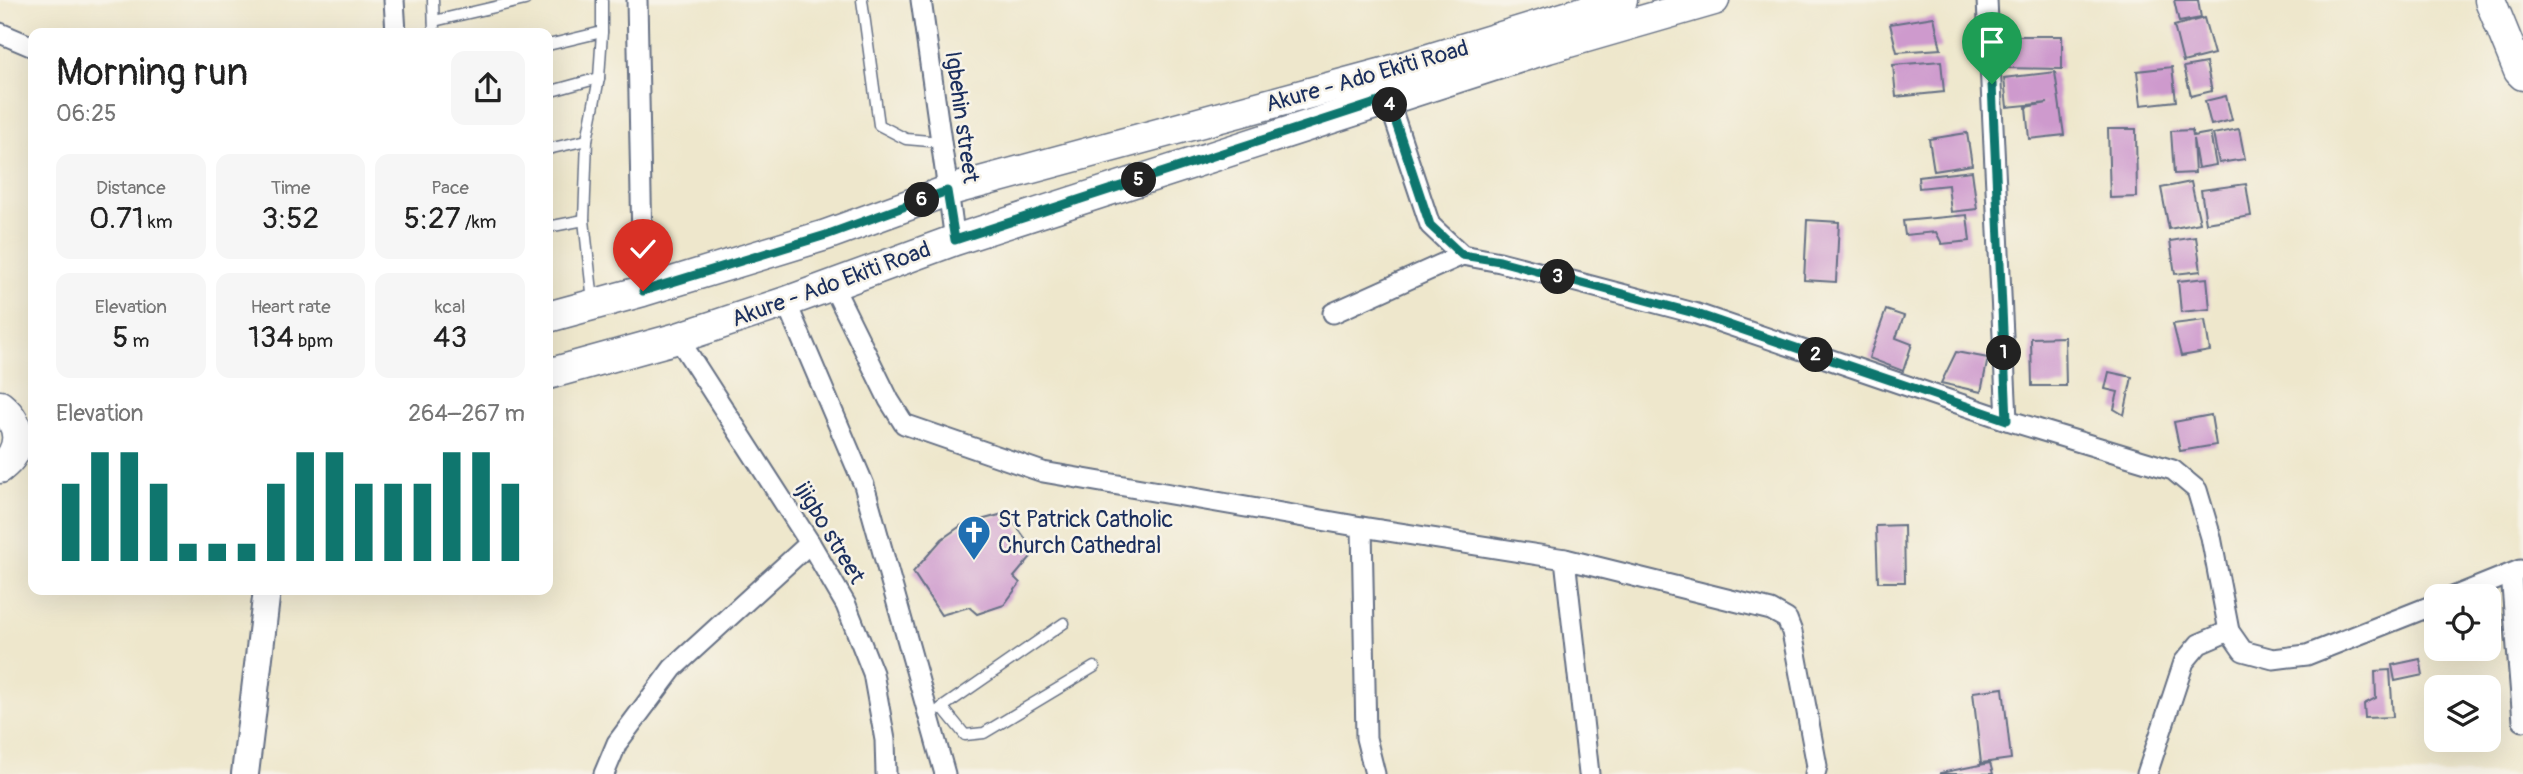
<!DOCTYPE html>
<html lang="en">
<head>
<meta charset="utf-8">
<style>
	body { margin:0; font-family:Pangolin,sans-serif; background:#f6f6f6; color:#222; height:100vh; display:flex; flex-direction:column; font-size:26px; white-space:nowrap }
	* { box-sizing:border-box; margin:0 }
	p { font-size:23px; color:#767676 }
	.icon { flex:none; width:38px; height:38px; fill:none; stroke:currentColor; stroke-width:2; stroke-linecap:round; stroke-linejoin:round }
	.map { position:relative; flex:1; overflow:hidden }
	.details { position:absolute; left:28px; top:28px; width:525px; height:567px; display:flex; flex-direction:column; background:#fff; border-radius:14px; box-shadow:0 7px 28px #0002 }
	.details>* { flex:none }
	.fabs { position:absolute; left:2424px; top:584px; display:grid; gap:14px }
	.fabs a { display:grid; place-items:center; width:77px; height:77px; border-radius:14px; background:#fff; box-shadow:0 7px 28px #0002; font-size:35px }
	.pin { position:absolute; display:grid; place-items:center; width:60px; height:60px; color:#fff; margin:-72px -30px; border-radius:50% 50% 50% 0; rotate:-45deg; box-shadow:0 0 7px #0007 }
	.pin .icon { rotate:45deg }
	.km { position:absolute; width:35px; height:35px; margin:-18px; border-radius:50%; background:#222; color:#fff; font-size:19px; line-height:35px; text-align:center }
	.round { display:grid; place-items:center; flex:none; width:74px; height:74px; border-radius:14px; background:#f6f6f6 }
	.headline { display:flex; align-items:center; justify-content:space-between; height:119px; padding:0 28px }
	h1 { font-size:38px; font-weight:600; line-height:52px }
	.figures { display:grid; grid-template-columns:repeat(3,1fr); gap:10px; height:119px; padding:7px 28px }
	.figures div { display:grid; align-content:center; border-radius:14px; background:#f6f6f6; text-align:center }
	.figures b { font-size:30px; font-weight:600 }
	.figures small { font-size:19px; font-weight:400 }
	.figures p { font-size:19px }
	.chart { height:196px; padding:14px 28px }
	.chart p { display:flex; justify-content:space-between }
	.chart svg { width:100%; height:126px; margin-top:7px; stroke:#0f766e; stroke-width:6 }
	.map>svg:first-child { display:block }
</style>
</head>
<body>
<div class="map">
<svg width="2523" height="774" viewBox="0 0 2523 774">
	<rect width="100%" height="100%" fill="#f7f3e8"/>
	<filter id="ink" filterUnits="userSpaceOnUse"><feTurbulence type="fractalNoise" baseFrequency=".0143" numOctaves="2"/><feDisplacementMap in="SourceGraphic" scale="14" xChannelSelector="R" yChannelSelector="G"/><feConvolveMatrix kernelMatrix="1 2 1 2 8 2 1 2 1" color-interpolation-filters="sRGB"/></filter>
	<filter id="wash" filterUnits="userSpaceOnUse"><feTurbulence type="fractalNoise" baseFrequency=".00686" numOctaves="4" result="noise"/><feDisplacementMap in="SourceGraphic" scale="28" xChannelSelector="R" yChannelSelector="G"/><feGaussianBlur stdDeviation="1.57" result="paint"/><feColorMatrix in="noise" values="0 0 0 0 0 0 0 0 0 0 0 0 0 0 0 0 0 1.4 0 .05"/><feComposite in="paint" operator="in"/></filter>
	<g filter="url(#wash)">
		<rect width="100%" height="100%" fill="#eee7cc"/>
		<g id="blocks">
			<g fill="#ce9acd">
				<path d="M 2174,0 L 2198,0 L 2201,18 L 2179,22 Z"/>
				<path d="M 1934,17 L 1941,49 L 1897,52 L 1890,24 Z"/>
				<path d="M 2204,18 L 2214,54 L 2183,62 L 2174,26 Z"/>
				<path d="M 2006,36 L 2062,36 L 2062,69 L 2006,68 Z"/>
				<path d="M 1941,61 L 1944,92 L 1896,97 L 1893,65 Z"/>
				<path d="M 2206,63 L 2212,91 L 2191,96 L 2184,67 Z"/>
				<path d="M 2172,67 L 2176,101 L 2141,105 L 2137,71 Z"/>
				<path d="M 2055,72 L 2064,135 L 2029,139 L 2026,107 L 2048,103 L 2007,107 L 2004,78 Z"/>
				<path d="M 2226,96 L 2232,120 L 2211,125 L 2205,101 Z"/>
				<path d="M 2108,129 L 2136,129 L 2137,197 L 2110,198 Z"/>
				<path d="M 2239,129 L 2245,159 L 2219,163 L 2213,134 Z"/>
				<path d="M 2192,130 L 2193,136 L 2210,133 L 2216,165 L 2198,168 L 2193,139 L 2195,173 L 2174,174 L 2171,131 Z"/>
				<path d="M 1967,133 L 1972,165 L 1934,171 L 1929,139 Z"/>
				<path d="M 1972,171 L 1977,209 L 1951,212 L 1948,185 L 1919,188 L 1918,177 Z"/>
				<path d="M 2191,182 L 2200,223 L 2169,229 L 2161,188 Z"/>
				<path d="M 2246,184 L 2251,216 L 2206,223 L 2201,190 Z"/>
				<path d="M 1967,215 L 1970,241 L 1942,244 L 1936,232 L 1905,235 L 1903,221 Z"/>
				<path d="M 1807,220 L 1839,222 L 1836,282 L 1804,280 Z"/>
				<path d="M 2196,237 L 2201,271 L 2175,274 L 2170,241 Z"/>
				<path d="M 2207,278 L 2210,309 L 2181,312 L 2178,281 Z"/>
				<path d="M 1886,310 L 1904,316 L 1896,338 L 1912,344 L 1903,371 L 1869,358 Z"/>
				<path d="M 2205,320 L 2210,351 L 2181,356 L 2173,324 Z"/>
				<path d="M 2065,337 L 2066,386 L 2032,386 L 2031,338 Z"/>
				<path d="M 1956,352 L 1988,358 L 1981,392 L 1941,383 Z"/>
				<path d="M 2109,372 L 2132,377 L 2124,415 L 2114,409 L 2118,392 L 2105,389 Z"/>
				<path d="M 2211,415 L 2216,445 L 2180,451 L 2174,422 Z"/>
				<path d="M 1007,513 L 1035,552 L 1014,577 L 1020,583 L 1004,605 L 977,614 L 969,607 L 941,615 L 913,572 L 942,539 L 962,525 Z"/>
				<path d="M 1904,525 L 1905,582 L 1878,582 L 1876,526 Z"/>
				<path d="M 2420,659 L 2423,675 L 2395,681 L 2392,665 Z"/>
				<path d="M 2390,670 L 2393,717 L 2365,718 L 2364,704 L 2376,698 L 2375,671 Z"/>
				<path d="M 2003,688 L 2011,759 L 1981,763 L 1973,692 Z"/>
				<path d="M 1990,763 L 1993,774 L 1940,774 L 1940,773 Z"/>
			</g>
		</g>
	</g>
	<g filter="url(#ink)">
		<use href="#blocks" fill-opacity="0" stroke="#656f84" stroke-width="2"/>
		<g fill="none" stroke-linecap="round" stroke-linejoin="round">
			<defs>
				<g id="lane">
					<path d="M 433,0 L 434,33"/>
					<path d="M 862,0 L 879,125 L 906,139 L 941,142"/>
					<path d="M 434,21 L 525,0"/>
					<path d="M 548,45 L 602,32"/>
					<path d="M 548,92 L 599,78"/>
					<path d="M 548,149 L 587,140"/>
					<path d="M 548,227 L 584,220"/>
					<path d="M 593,301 L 584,220 L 587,140 L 599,78 L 602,32 L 602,0"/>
					<path d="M 943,708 L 965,735 L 984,733 L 1094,667"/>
					<path d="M 940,709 L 1064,623"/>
				</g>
				<g id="street">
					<path d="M 394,0 L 396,33"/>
					<path d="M 637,0 L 643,291"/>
					<path d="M 921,0 L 955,240"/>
					<path d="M 1987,0 L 2007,420 L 2173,470 L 2197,490 L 2211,537 L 2229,631 L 2243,651 L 2273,659 L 2307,655 L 2436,604"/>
					<path d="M 0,33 L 33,47"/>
					<path d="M 1388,99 L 1430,225 L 1462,255 L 1500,262 L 1694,313 L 2007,420"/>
					<path d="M 832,284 L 889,400 L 904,424 L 1043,472 L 1362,527 L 1565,559 L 1771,610 L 1787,619 L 1792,632 L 1817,766 L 1815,774"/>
					<path d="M 786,302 L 864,485 L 945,774"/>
					<path d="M 1333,313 L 1462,255"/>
					<path d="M 678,338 L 810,543 L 846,605 L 873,673 L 885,740 L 886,774"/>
					<path d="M 1362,527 L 1366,738 L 1375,774"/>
					<path d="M 1565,559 L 1589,774"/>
					<path d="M 2511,574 L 2523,721"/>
					<path d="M 2453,597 L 2520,570"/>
					<path d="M 604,774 L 617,743 L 673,668 L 810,543"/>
					<path d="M 2147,774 L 2184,662 L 2199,644 L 2229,631"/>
				</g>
				<path id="secondary" d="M 245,774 L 267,590"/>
				<g id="primary">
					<path d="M 2490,0 L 2519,71 L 2523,75"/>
					<path d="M 548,317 L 643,291 L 826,235 L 947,191 L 1380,74 L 1622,0"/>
					<path d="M 548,374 L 678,338 L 786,302 L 955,240 L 1548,48 L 1714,0"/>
					<path d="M 0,406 C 22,424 24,450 0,468"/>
				</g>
			</defs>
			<use href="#lane" stroke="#656f84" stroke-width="13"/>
			<use href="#street" stroke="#656f84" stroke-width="23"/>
			<use href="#secondary" stroke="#656f84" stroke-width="30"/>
			<use href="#primary" stroke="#656f84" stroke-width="33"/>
			<use href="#lane" stroke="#fff" stroke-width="10"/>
			<use href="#street" stroke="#fff" stroke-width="19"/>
			<use href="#secondary" stroke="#fff" stroke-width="26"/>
			<use href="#primary" stroke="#fff" stroke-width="30"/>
		</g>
	</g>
	<g fill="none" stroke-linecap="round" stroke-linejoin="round" filter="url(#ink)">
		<defs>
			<path id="route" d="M 643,291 L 826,235 L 947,191 L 955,240 L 1388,99 L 1430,225 L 1462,255 L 1500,261 L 1694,313 L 2007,420 L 1992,84"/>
		</defs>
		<use href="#route" stroke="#fff" stroke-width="14"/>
		<use href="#route" stroke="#0f766e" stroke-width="9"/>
	</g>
	<defs>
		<symbol id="church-pin" viewBox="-11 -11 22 30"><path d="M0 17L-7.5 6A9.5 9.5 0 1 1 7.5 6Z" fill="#1f6fb2" stroke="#f7f3e8"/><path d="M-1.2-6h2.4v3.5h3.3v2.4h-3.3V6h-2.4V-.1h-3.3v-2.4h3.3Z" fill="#fff"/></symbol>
	</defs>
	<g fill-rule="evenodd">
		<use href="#church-pin" x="955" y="513" width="38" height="52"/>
	</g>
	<g text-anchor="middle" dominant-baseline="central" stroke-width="5" stroke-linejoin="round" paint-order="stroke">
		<g font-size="23" fill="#1b2f5e" stroke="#f7f3e8">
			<text transform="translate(1367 76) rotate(-16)">Akure - Ado Ekiti Road</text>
			<text transform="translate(962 117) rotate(82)">Igbehin street</text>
			<text transform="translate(831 284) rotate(-20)">Akure - Ado Ekiti Road</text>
			<text transform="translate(830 533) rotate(59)">ijigbo street</text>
		</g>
		<g font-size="23" fill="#1b2f5e" stroke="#f7f3e8" text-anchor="start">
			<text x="998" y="519">St Patrick Catholic<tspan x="998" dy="26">Church Cathedral</tspan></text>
		</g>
	</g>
</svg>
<div class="fabs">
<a><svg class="icon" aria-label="locate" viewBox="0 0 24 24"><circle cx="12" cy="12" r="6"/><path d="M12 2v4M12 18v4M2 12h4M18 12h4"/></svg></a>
<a><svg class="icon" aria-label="layers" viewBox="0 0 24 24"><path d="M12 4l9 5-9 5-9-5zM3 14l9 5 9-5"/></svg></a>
</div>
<div class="pin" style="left:1992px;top:84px;background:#1e9e55"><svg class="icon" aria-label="arrive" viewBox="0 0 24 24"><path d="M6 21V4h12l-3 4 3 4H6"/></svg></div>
<div class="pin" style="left:643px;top:291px;background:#d93025"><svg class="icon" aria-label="check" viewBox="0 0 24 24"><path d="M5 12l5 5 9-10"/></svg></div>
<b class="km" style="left:2004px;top:353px">1</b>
<b class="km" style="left:1816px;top:355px">2</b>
<b class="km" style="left:1558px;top:277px">3</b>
<b class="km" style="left:1390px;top:105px">4</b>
<b class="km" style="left:1139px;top:180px">5</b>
<b class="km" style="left:922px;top:200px">6</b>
<section class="details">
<div class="headline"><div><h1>Morning run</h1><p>06:25</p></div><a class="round"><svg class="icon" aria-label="share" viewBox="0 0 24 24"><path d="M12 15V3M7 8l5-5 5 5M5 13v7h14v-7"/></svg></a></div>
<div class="figures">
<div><p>Distance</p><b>0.71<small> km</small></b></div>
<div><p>Time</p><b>3:52</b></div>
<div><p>Pace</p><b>5:27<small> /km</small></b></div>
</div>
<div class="figures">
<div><p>Elevation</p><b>5<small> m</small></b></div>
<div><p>Heart rate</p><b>134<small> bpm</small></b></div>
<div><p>kcal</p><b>43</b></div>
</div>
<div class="chart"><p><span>Elevation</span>264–267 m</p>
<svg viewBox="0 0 160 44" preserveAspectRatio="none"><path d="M5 44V17M15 44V6M25 44V6M35 44V17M45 44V38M55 44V38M65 44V38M75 44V17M85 44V6M95 44V6M105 44V17M115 44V17M125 44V17M135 44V6M145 44V6M155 44V17"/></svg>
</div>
</section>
</div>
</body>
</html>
